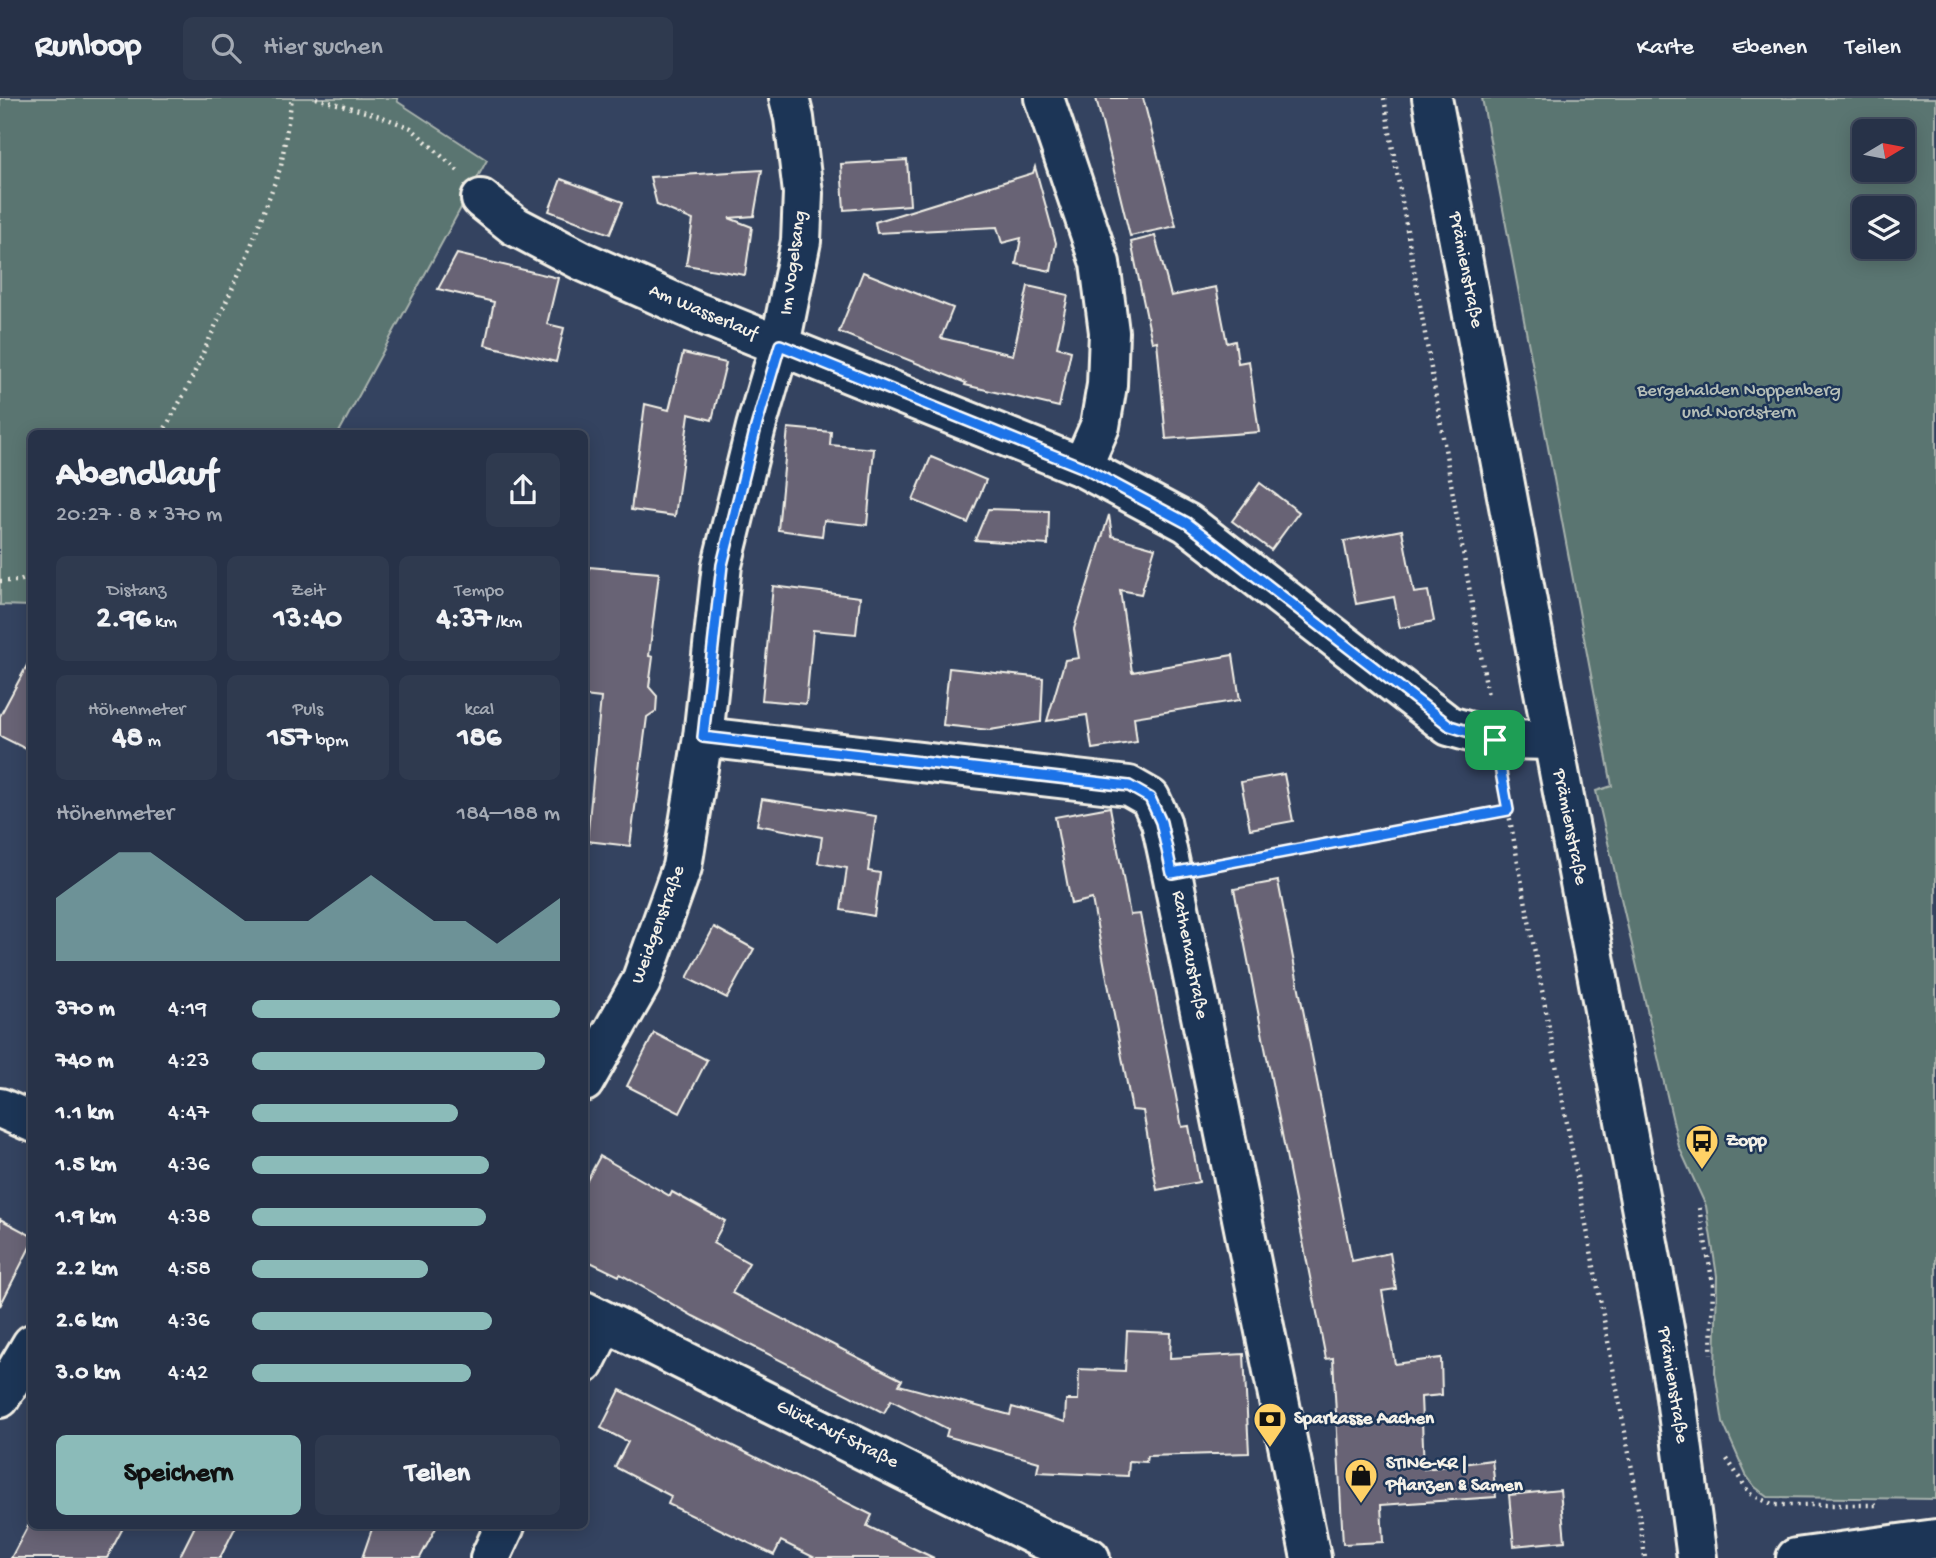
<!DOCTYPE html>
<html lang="de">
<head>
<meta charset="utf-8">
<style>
	body { margin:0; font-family:"Gochi Hand",sans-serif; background:#2f3a4f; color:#f1f3f6; height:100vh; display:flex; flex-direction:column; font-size:26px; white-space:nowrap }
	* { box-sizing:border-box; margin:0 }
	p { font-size:23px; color:#a4aab4 }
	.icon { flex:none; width:38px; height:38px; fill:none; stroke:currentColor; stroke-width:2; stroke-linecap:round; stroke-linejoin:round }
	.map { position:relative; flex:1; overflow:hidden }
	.sheet { position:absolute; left:28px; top:332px; width:560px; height:1099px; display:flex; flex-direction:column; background:#273248; border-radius:10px; box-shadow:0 4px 18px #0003,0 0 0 2px #434d60 }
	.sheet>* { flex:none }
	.needle { width:46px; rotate:80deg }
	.buttons { position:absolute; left:1852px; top:21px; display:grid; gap:14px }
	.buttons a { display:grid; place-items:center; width:63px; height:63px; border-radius:10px; background:#273248; box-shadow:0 4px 18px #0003,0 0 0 2px #434d60; font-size:35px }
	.pin { position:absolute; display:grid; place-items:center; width:60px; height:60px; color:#fff; margin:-30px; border-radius:14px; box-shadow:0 4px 10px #0006 }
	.round { display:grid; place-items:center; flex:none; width:74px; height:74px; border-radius:10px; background:#2f3a4f }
	.headline { display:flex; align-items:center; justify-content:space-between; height:119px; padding:0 28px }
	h1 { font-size:38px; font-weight:700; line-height:52px }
	.figures { display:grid; grid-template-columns:repeat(3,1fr); gap:10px; height:119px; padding:7px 28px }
	.figures div { display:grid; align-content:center; border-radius:10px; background:#2f3a4f; text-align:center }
	.figures b { font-size:30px; font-weight:700 }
	.figures small { font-size:19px; font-weight:400 }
	.figures p { font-size:19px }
	.chart { height:196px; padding:14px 28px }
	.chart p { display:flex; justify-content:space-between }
	.chart svg { width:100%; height:126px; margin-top:7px; fill:#8bbbb9; opacity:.7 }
	.cta { display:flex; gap:14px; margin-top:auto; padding:14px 28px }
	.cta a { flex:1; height:80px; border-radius:10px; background:#8bbbb9; color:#111; font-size:28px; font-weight:700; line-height:80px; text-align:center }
	.cta a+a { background:#2f3a4f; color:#f1f3f6 }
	ul { padding:0 28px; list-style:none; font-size:23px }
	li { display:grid; grid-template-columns:112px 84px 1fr; align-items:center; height:52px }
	li i { height:18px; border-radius:9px; background:#8bbbb9 }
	header { display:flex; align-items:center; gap:42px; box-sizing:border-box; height:98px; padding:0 35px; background:#273248; border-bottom:2px solid #434d60 }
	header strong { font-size:33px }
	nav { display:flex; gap:38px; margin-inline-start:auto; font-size:24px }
	.search { width:490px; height:63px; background:#2f3a4f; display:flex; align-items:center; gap:18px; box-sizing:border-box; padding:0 24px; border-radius:10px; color:#a4aab4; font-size:26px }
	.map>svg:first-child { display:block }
</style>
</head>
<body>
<header>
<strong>Runloop</strong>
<div class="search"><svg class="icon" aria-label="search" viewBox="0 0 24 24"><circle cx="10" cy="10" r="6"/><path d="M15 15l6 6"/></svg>Hier suchen</div>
<nav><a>Karte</a><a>Ebenen</a><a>Teilen</a></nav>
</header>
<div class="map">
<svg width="1936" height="1460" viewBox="0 0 1936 1460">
	<rect width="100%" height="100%" fill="#344360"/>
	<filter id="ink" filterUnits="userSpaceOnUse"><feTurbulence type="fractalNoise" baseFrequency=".0143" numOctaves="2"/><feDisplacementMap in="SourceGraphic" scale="14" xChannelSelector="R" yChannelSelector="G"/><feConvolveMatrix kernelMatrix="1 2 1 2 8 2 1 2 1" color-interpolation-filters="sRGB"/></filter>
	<g filter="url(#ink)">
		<g fill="#5a7471" stroke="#a7b2ac" stroke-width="2" fill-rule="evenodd">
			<path d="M 0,0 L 397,0 L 398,4 L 487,62 L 338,336 L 32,336 L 31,508 L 0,507 Z"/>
			<path d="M 1482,0 L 1936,0 L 1936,1401 L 1768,1399 L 1755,1389 L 1746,1377 L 1723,1325 L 1715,1274 L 1717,1178 L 1706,1108 L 1679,1049 L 1596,693 L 1612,688 ZM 1864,33 L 1902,33 L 1902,72 L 1864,72 ZM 1864,110 L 1902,110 L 1902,149 L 1864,149 Z"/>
		</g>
		<g fill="#686474" stroke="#f4f1e8" stroke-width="2">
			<path d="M 1096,0 L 1143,0 L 1176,128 L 1130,138 Z"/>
			<path d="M 907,62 L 910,107 L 844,112 L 841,66 Z"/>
			<path d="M 1035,69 L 1056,145 L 1051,173 L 1016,166 L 1021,140 L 1002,145 L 997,129 L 877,135 L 875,124 L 1033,75 Z"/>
			<path d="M 762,72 L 754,118 L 729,120 L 752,129 L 745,177 L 686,167 L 693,122 L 657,107 L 650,79 Z"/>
			<path d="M 561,81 L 623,104 L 610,136 L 549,113 Z"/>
			<path d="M 1155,138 L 1171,198 L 1216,189 L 1227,245 L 1235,243 L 1238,265 L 1249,263 L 1259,334 L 1166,341 L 1157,243 L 1152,244 L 1131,144 Z"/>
			<path d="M 457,156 L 558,180 L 547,226 L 564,230 L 556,264 L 485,247 L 494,204 L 438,191 Z"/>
			<path d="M 863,174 L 953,210 L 941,240 L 1013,257 L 1028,188 L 1068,197 L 1057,249 L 1071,253 L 1059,309 L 965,287 L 966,285 L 839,234 Z"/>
			<path d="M 683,255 L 726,265 L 712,322 L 689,316 L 675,418 L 631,412 L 645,306 L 669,312 Z"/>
			<path d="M 788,330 L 831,334 L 830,347 L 874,351 L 867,427 L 824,422 L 822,438 L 778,432 Z"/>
			<path d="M 931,359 L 986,382 L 968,425 L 913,402 Z"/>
			<path d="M 1260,385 L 1299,414 L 1271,452 L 1232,423 Z"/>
			<path d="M 988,411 L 1049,413 L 1048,447 L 975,442 Z"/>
			<path d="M 1109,417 L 1112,438 L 1155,450 L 1141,496 L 1120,492 L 1132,574 L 1233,557 L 1240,602 L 1134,619 L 1137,644 L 1092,651 L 1087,617 L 1047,623 L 1065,562 L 1079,560 L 1074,531 Z"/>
			<path d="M 1402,432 L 1414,495 L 1428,493 L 1434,523 L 1400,530 L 1394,499 L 1356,506 L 1344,443 Z"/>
			<path d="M 589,469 L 659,475 L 649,558 L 653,559 L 649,589 L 657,598 L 656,613 L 647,619 L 630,748 L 587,743 L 601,600 L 584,598 L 584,511 Z"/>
			<path d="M 773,488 L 860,499 L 856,536 L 813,532 L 806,606 L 762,602 Z"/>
			<path d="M 32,558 L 32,654 L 0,638 L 0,618 Z"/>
			<path d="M 949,570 L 1043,580 L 1041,624 L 990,632 L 943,627 Z"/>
			<path d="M 1284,676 L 1293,723 L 1250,731 L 1241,684 Z"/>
			<path d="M 762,701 L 876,718 L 868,773 L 880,775 L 874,818 L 841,812 L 847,770 L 818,765 L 822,739 L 757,727 Z"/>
			<path d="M 1110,709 L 1130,817 L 1140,816 L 1182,1029 L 1189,1028 L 1199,1084 L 1157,1092 L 1143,1013 L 1132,1012 L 1092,801 L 1071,806 L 1055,719 Z"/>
			<path d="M 1278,783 L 1352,1163 L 1390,1155 L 1396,1191 L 1382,1193 L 1395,1266 L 1441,1260 L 1442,1297 L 1421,1299 L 1424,1371 L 1492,1362 L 1496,1399 L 1381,1407 L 1383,1444 L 1343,1446 L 1333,1260 L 1326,1261 L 1234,791 Z"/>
			<path d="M 714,829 L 754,851 L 727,900 L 687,880 Z"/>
			<path d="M 654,935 L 707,962 L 680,1015 L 627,988 Z"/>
			<path d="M 600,1058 L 670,1098 L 672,1094 L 725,1123 L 713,1145 L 749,1165 L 732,1195 L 902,1282 L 899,1287 L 1010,1317 L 1012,1309 L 1065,1324 L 1066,1302 L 1078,1302 L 1079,1271 L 1125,1273 L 1127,1233 L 1171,1235 L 1170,1260 L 1244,1256 L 1249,1355 L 1147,1358 L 1146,1364 L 1129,1363 L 1128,1378 L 1037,1374 L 1039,1364 L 946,1338 L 948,1331 L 891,1302 L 884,1315 L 693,1218 L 620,1176 L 619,1178 L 584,1161 L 584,1088 Z"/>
			<path d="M 0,1121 L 32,1138 L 32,1145 L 0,1208 Z"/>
			<path d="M 620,1292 L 872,1417 L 867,1428 L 934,1460 L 815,1460 L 781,1443 L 774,1457 L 668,1406 L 671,1398 L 615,1369 L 628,1344 L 601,1330 Z"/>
			<path d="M 1560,1392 L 1565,1443 L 1514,1448 L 1509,1397 Z"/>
			<path d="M 31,1422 L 32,1428 L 124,1428 L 107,1460 L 11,1460 Z"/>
			<path d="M 195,1428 L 236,1428 L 220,1460 L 179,1460 Z"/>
			<path d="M 373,1428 L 437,1428 L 420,1460 L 362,1460 Z"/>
		</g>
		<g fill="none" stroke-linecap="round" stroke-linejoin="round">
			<defs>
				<g id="minor">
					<path d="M 1044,0 L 1100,165 L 1109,234 L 1107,287 L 1100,328 L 1082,369"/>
					<path d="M 481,101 L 515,128 L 582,163 L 699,215 L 1082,369 L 1187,425 L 1449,628 L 1495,641 L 1552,642"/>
					<path d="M 703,639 L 1129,688 L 1150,700 L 1161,724 L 1172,775 L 1311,1460"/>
					<path d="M 584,984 L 641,884 L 682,769 L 703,639 L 722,467 L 756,329 L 780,247 L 801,143 L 803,95 L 794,20 L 789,0"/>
					<path d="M 0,1010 L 32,1024"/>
					<path d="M 584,1213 L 1040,1440 L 1090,1460"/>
					<path d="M 584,1266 L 605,1224"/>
					<path d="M 0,1300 L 32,1246"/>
					<path d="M 490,1460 L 505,1428"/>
				</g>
				<path id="tertiary" d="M 1796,1460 L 1936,1441"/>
				<path id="secondary" d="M 1432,0 L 1662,1219 L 1675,1292 L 1697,1460"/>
			</defs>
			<use href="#minor" stroke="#f4f1e8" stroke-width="44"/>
			<use href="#tertiary" stroke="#f4f1e8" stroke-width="44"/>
			<use href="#secondary" stroke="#f4f1e8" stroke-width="44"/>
			<g stroke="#f4f1e8" stroke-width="4.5" stroke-dasharray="2 5" stroke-linecap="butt">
				<path d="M 316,0 L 380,18 L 411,30 L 458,73"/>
				<path d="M 1384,0 L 1488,598"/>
				<path d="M 162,336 L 187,291 L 249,153 L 281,68 L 292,0"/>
				<path d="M 0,483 L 19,483 L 32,478"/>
				<path d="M 1502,679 L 1634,1382 L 1645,1460"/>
				<path d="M 1211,768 L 1508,712"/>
				<path d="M 1699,1110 L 1713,1186 L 1711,1256"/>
				<path d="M 1727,1361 L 1750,1396 L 1774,1407 L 1876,1407"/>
			</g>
			<use href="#minor" stroke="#1d3557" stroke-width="38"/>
			<use href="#tertiary" stroke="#1d3557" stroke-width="38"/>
			<use href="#secondary" stroke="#1d3557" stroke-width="38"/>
		</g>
	</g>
	<g fill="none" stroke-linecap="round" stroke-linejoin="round" filter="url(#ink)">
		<defs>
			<path id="route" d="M 780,247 L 1082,369 L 1187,425 L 1450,628 L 1495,642 L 1508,712 L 1172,775 L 1161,724 L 1150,700 L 1129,688 L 703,639 L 722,467 L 756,329 Z"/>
		</defs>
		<use href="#route" stroke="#fff" stroke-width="14"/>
		<use href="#route" stroke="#1a73e8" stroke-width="9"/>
	</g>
	<defs>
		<symbol id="bus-pin" viewBox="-11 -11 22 30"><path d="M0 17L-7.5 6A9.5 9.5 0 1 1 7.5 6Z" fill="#ffd166" stroke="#1d3557"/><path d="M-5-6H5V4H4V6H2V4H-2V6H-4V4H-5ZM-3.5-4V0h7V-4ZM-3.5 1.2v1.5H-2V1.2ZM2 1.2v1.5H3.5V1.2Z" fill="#111"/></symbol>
		<symbol id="bank-pin" viewBox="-11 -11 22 30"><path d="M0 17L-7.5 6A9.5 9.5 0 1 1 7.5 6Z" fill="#ffd166" stroke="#1d3557"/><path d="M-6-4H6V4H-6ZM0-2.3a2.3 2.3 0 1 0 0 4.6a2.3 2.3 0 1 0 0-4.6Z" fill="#111"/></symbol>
		<symbol id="shop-pin" viewBox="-11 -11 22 30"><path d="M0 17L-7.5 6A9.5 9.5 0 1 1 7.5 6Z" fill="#ffd166" stroke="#1d3557"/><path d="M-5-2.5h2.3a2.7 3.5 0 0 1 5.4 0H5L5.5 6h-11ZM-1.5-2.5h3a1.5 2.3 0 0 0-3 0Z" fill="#111"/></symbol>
	</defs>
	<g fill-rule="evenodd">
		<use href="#bus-pin" x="1683" y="1024" width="38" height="52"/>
		<use href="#bank-pin" x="1251" y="1302" width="38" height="52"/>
		<use href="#shop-pin" x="1342" y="1358" width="38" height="52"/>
	</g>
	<g text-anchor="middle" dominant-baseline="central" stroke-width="5" stroke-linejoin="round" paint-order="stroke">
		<g font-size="19" fill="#f4f1e8" stroke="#1d3557">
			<text transform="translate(794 165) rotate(-82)">Im Vogelsang</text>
			<text transform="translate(1465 172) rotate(79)">Prämienstraße</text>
			<text transform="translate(703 215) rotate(23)">Am Wasserlauf</text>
			<text transform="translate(1569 729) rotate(79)">Prämienstraße</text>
			<text transform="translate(659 827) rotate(-70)">Weidgenstraße</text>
			<text transform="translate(1189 857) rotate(79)">Rathenaustraße</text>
			<text transform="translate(1672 1287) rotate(81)">Prämienstraße</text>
			<text transform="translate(837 1337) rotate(26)">Glück-Auf-Straße</text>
		</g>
		<g font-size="19" fill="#b6bfb8" stroke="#1d3557">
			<text x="1739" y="293">Bergehalden Noppenberg<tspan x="1739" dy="22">und Nordstern</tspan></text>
		</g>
		<g font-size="19" font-weight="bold" fill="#f4f1e8" stroke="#1d3557" text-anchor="start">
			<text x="1726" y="1043">Zopp</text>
			<text x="1294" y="1321">Sparkasse Aachen</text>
			<text x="1386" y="1366">STING-KR |<tspan x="1386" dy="22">Pflanzen &amp; Samen</tspan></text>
		</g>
	</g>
</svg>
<div class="buttons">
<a><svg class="needle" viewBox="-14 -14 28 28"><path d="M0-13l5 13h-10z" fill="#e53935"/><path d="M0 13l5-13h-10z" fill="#a4aab4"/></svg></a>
<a><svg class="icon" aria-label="layers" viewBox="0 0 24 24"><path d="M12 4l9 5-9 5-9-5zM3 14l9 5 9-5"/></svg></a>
</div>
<div class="pin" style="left:1495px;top:642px;background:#1e9e55"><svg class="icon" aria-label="arrive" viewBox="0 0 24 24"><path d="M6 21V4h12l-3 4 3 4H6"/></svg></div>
<section class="sheet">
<div class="headline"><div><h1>Abendlauf</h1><p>20:27 · 8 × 370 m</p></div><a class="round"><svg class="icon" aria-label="share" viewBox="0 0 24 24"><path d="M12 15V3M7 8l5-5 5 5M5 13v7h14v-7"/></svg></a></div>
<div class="figures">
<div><p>Distanz</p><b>2.96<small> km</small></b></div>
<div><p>Zeit</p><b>13:40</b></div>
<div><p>Tempo</p><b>4:37<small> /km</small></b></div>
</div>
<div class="figures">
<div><p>Höhenmeter</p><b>48<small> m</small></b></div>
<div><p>Puls</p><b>157<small> bpm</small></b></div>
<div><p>kcal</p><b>186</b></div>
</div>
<div class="chart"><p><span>Höhenmeter</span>184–188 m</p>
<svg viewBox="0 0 160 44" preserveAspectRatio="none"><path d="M0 44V22L10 14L20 6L30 6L40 14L50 22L60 30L70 30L80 30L90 22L100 14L110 22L120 30L130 30L140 38L150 30L160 22V44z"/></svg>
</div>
<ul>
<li><b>370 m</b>4:19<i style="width:100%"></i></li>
<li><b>740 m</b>4:23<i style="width:95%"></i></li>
<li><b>1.1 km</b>4:47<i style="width:67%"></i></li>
<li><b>1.5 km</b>4:36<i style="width:77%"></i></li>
<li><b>1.9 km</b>4:38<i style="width:76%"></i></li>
<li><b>2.2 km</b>4:58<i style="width:57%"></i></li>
<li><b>2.6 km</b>4:36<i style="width:78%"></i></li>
<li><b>3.0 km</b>4:42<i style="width:71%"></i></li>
</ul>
<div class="cta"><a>Speichern</a><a>Teilen</a></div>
</section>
</div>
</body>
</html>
